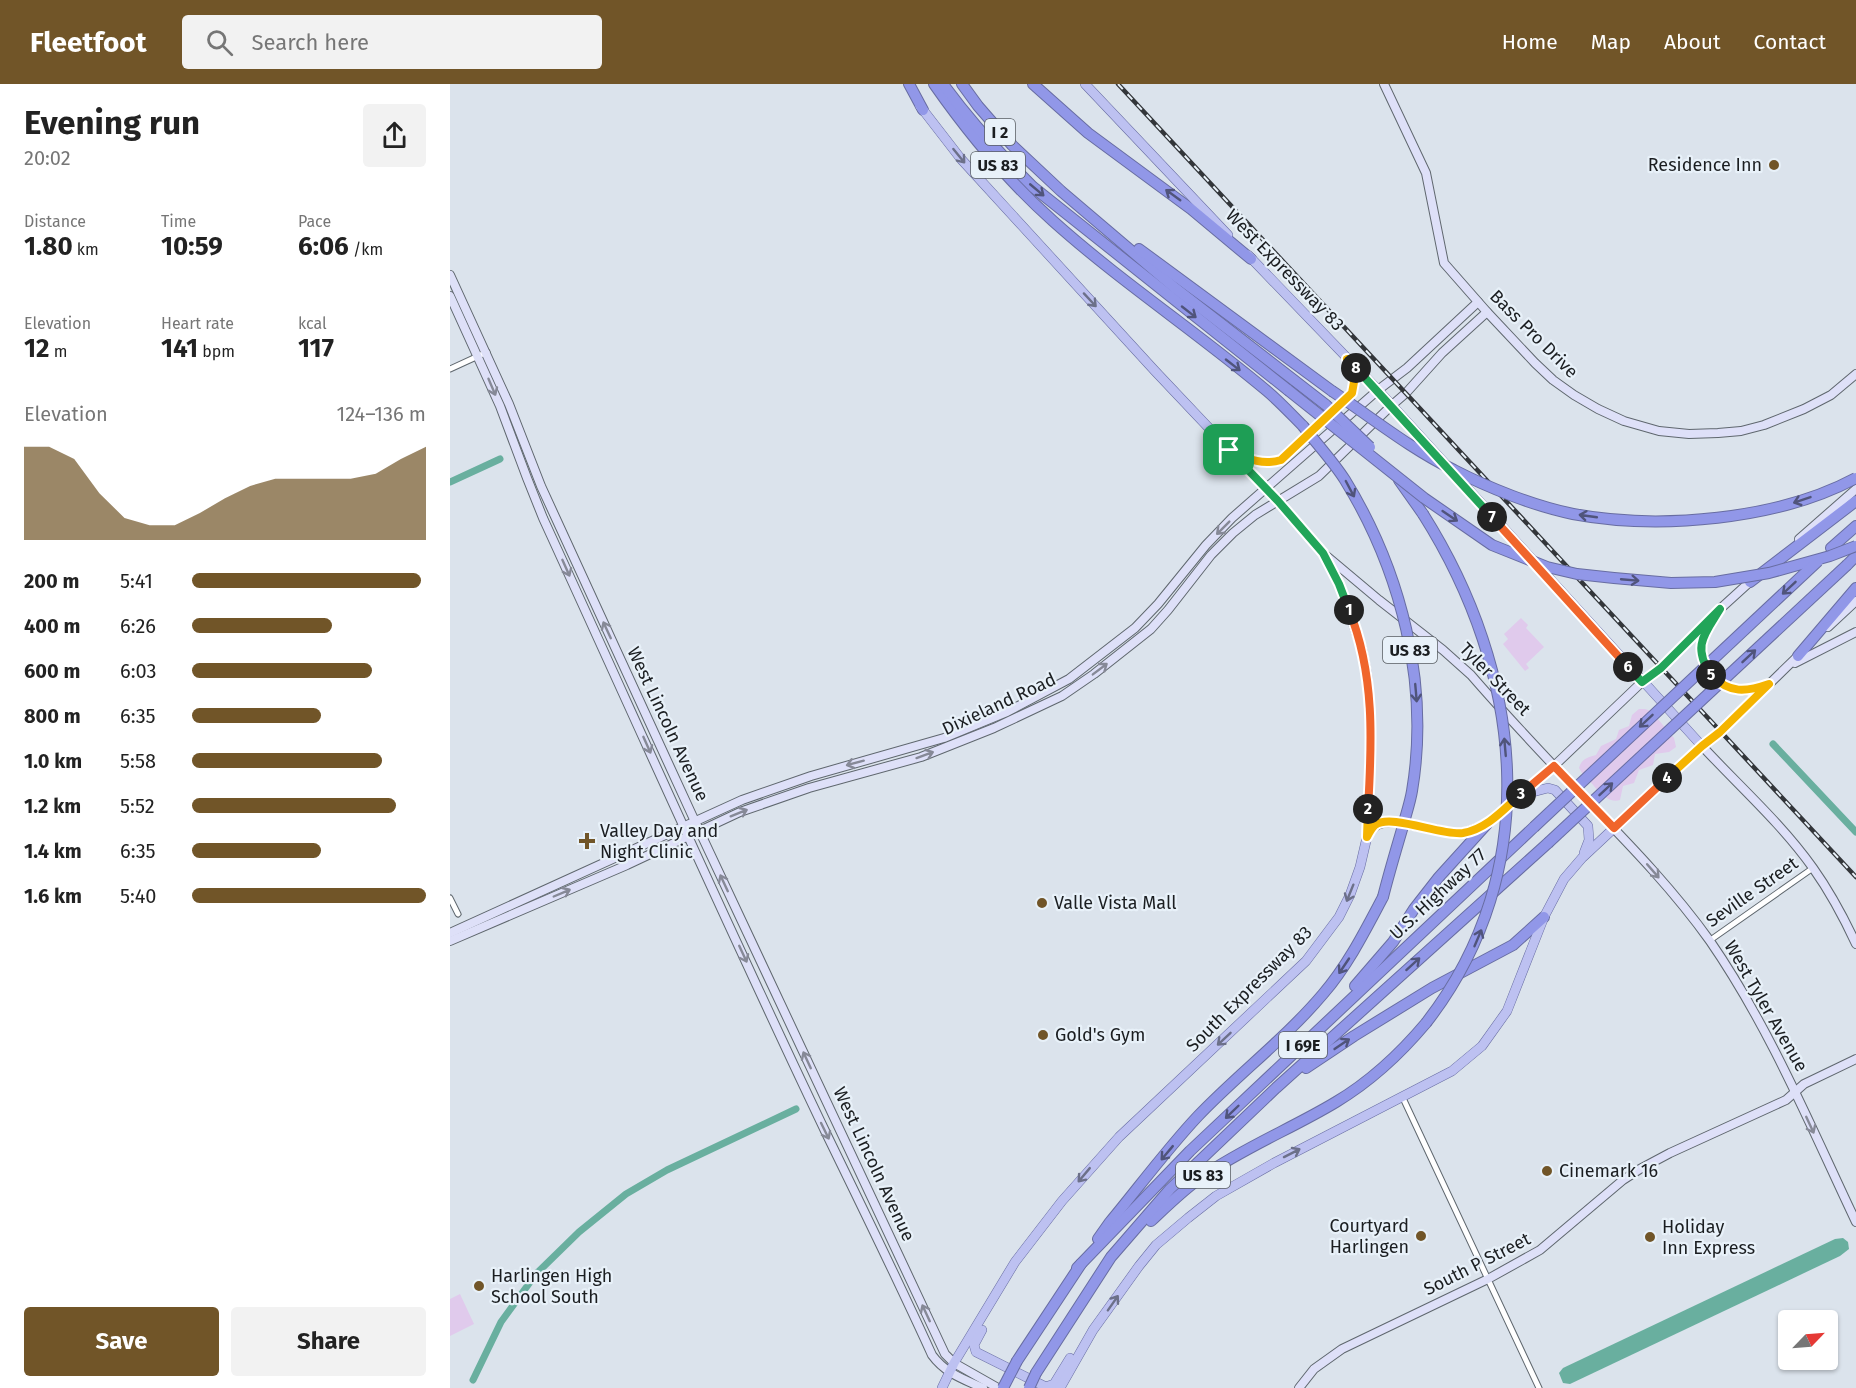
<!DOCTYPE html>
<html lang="en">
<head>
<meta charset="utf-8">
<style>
	body { margin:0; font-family:"Fira Sans",sans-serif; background:#f2f2f2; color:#222; height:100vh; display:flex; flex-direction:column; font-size:22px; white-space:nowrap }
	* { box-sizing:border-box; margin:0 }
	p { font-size:20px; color:#767676 }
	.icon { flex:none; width:33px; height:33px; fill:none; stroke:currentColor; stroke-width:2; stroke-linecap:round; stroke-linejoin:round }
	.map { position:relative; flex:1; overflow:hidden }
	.sheet { display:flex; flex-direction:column; background:#fff; width:450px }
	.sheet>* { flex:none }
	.needle { width:39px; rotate:65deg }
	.buttons { position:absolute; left:1328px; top:1226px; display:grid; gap:12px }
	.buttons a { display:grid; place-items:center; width:60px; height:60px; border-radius:6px; background:#fff; box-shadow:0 2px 4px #0004; font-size:30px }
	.pin { position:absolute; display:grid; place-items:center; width:51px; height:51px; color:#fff; margin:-26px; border-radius:12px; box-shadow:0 3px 9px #0006 }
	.km { position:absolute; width:30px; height:30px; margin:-15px; border-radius:50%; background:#222; color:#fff; font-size:16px; line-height:30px; text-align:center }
	.round { display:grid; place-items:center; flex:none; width:63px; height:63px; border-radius:6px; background:#f2f2f2 }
	.head { display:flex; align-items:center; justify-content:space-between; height:102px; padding:0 24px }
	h1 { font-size:33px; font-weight:700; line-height:45px }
	.metrics { display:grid; grid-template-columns:repeat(3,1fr); gap:9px; height:102px; padding:6px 24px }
	.metrics div { display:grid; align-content:center }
	.metrics b { font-size:26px; font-weight:700 }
	.metrics small { font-size:16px; font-weight:400 }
	.metrics p { font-size:16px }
	.chart { height:168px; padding:12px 24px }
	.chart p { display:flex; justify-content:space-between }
	.chart svg { width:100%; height:108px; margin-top:6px; fill:#715528; opacity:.7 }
	.primary-button { display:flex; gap:12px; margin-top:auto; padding:12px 24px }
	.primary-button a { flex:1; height:69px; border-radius:6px; background:#715528; color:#fff; font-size:24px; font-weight:700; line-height:69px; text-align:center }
	.primary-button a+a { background:#f2f2f2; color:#222 }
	ul { padding:0 24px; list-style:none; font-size:20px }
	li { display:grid; grid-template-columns:96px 72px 1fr; align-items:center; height:45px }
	li i { height:15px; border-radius:8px; background:#715528 }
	header { display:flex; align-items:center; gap:36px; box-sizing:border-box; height:84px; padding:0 30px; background:#715528; color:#fff }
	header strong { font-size:28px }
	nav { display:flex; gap:33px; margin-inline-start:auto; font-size:21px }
	.search { width:420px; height:54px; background:#f2f2f2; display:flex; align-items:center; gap:15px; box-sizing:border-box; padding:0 21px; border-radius:6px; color:#767676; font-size:22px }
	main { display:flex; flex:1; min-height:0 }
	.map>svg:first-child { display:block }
</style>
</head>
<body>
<header>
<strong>Fleetfoot</strong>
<div class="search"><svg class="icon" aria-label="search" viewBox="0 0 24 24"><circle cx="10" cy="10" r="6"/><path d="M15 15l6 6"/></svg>Search here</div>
<nav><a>Home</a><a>Map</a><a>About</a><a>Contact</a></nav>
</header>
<main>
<section class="sheet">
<div class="head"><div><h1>Evening run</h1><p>20:02</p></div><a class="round"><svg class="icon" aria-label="share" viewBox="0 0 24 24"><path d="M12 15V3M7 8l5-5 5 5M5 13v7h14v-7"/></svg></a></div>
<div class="metrics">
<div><p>Distance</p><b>1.80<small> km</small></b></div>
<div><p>Time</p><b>10:59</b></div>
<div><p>Pace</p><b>6:06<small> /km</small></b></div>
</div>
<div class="metrics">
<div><p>Elevation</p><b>12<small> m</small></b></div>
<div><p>Heart rate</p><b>141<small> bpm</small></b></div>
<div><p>kcal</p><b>117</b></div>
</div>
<div class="chart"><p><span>Elevation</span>124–136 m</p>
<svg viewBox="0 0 160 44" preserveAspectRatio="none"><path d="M0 44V6L10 6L20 11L30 25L40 35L50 38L60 38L70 33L80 27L90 22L100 19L110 19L120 19L130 19L140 17L150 11L160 6V44z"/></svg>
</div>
<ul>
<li><b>200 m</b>5:41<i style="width:98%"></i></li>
<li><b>400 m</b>6:26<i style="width:60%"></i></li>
<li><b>600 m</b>6:03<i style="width:77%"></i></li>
<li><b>800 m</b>6:35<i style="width:55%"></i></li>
<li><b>1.0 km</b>5:58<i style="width:81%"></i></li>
<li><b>1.2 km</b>5:52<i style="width:87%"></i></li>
<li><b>1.4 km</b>6:35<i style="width:55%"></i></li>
<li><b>1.6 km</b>5:40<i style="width:100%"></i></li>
</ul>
<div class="primary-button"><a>Save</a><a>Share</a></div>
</section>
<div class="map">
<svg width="1406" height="1304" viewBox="0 0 1406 1304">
	<rect width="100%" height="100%" fill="#dbe3ec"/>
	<g fill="#e0caec">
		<path d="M 1071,534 L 1078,541 L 1076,544 L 1094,563 L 1076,580 L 1079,584 L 1075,587 L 1053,560 L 1058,555 L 1054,550 Z"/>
		<path d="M 1189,625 L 1195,625 L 1201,627 L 1224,654 L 1226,663 L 1219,668 L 1205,670 L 1203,681 L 1189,686 L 1184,699 L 1173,702 L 1170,716 C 1154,721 1143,698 1132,689 L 1129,684 C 1132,674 1137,674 1146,671 L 1151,662 L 1166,655 L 1169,646 L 1179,642 L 1182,631 Z"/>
		<path d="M 10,1210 L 24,1240 L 0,1252 L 0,1215 Z"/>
	</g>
	<path fill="#69af9f" d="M 1393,1154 L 1398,1158 L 1399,1165 L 1390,1172 L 1120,1300 L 1113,1299 L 1109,1289 L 1113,1284 L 1385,1155 Z"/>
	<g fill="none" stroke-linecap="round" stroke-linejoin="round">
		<g stroke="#69af9f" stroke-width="7">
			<path d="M 0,398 L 50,375"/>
			<path d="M 1323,660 L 1406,748"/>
			<path d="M 23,1296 L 51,1238 L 86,1190 L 129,1148 L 176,1110 L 217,1086 L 346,1025"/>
		</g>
		<defs>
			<g id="street">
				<path d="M 0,285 L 37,268"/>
				<path d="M 0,814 L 8,830"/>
				<path d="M 1259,857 L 1363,784"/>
				<path d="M 952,1012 L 1089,1304"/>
			</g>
			<g id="secondary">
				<path d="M 934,0 L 976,89 L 994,179 L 1037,228 L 1085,279 L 1103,296 L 1124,311 L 1148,325 L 1174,337 L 1209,347 L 1239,350 L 1268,349 L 1291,347 L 1314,341 L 1354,325 L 1381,311 L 1406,290"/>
				<path d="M 0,191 L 59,320 L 91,402 L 242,731 L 495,1270 L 504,1279 L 548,1304"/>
				<path d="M 0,212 L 50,322 L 77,394 L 93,434 C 187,639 279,846 376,1049 C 412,1123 448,1196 482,1271 C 495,1289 513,1295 533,1304"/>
				<path d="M 1349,455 L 1406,405"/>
				<path d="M 873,469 L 929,516 L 993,566 L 1021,591 C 1059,635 1100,678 1141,721 C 1183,764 1225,808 1260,857 C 1320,944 1361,1043 1406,1138"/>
				<path d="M 1262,538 C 1259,543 1254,548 1253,554 C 1246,580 1266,606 1293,606 C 1301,607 1308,604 1316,601"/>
				<path d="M 1378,543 L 1406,517"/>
				<path d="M 1351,569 L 1270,648 L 1252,662 C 1289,702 1331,739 1363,784 C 1380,808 1394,834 1406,860"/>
				<path d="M 1345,579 L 1406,548"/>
				<path d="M 917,753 C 924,740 931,738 944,738 L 1004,749 L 1014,749 L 1037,740 L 1104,682 L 1192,598 L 1211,584 L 1270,525 L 1303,495"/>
				<path d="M 0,849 L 292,716 L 361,692 L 494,654 L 557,628 L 619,595 L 685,544 L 708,520 L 756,461 L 782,434 L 928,306 L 957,284 L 1028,218"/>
				<path d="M 0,857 L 177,781 L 290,728 L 359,704 L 471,673 L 544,644 L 612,612 L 644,590 L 701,545 L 718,526 L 761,471 L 783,449 L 805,431 L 869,392 L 941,322 L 956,309 L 992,269 L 1037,228"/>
				<path d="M 849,1304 L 864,1285 L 892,1265 L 1038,1195 L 1090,1166 L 1173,1096 L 1190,1085 L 1220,1069 L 1336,1016 L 1354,1000 L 1406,975"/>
			</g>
			<g id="primary">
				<path d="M 635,0 L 778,151"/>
				<path d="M 470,22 L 511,75 L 705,287 L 828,417 L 873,469 L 889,500 L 912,565 L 917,590 L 921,642 L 917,753 L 910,783 L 900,811 L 889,833 L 856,877 L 669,1053 L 612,1117 L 565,1178 L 504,1279 L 492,1304"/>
				<path d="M 784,368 C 802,376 811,382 831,376 L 902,309 L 904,298 L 898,276"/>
				<path d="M 1071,711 L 1098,704 L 1105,706 L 1138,742 L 1139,756 L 1134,769"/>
				<path d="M 532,1246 L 524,1261 L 526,1268 L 596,1303 L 604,1300 L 620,1274"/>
				<path d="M 610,1304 L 643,1246 L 689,1182 L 706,1161 L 738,1134 L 766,1112 L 824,1079 L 1002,987 L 1032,962 L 1057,927 L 1094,833 L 1114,795 L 1132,774 L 1252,662 L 928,306 L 798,171"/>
			</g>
			<g id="highway">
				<path d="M 459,0 L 473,26"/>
				<path d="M 484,0 C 519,50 558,97 603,137 C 671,198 747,248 817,307 C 829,317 841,330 853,342"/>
				<path d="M 493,0 C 520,37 550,70 583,103 L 838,306"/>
				<path d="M 512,0 L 528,22 L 562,61 L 611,107 L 725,204 L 876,321"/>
				<path d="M 583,0 L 638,49 L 741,125 L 801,175"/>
				<path d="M 689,165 L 882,307"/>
				<path d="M 949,396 L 973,430"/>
				<path d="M 1381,464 L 1406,442"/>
				<path d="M 1397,481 L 1406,472"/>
				<path d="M 1300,498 L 1406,417"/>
				<path d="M 1348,572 L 1406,504"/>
				<path d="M 905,902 L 943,858 L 964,825 L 989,793 L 1037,740"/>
				<path d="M 856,984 L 904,952 L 982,904 L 1063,861 L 1094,833"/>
				<path d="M 701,1137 C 718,1121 734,1105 753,1092 C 795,1063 843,1044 886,1018 C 921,997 950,970 976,939"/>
				<path d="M 648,1155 L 660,1138 C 689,1103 717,1065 748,1032 C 788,990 835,955 873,910 C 898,881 915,847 933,813"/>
				<path d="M 627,1184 L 740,1067 L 1084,743"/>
				<path d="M 567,1277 L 631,1180"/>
				<path d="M 586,1289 L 661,1173 L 720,1105 L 826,1004 L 1098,759"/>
			</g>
		</defs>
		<use href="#street" stroke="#5f676e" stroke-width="7"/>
		<use href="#secondary" stroke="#5f676e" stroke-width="10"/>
		<use href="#primary" stroke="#686da2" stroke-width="10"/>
		<use href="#highway" stroke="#686da2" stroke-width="12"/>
		<use href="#street" stroke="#fff" stroke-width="5"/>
		<use href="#secondary" stroke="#dee0f8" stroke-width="8"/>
		<use href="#primary" stroke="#bdc1f1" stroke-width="9"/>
		<use href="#highway" stroke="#9197e8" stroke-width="10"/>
		<defs>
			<path id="rail" d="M 668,0 L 1406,793"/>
		</defs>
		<use href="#rail" stroke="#33363a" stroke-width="4.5"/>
		<use href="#rail" stroke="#e8f1f9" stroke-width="2" stroke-dasharray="7" stroke-linecap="butt"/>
		<defs>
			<g id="highway-bridge">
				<path d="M 838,306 L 974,414 L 1042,461 L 1097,483 L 1127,490 L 1164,494 L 1221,499 L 1265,498 L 1319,489 L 1380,472 L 1406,462"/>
				<path d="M 882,307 C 921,333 962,366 1004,386 C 1039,404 1084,422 1123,430 C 1209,446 1328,436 1406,394"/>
				<path d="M 876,321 L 920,363"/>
				<path d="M 853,342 C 866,359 883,377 895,396 C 951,487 980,600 962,707 C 960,719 956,730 953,742 C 946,766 939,789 933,813"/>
				<path d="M 973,430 C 1073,588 1096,785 976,939"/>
				<path d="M 1084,743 L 1368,477"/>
				<path d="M 1098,759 L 1397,481"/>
				<path d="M 553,1304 L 567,1277"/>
				<path d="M 579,1304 L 586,1289"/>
			</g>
		</defs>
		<use href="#highway-bridge" stroke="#686da2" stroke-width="12" stroke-linecap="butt"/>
		<use href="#highway-bridge" stroke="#9197e8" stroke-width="10"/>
	</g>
	<defs><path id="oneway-shaft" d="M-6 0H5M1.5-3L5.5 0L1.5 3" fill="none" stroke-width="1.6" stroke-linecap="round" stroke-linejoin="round" transform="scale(1.5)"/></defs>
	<g stroke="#6c7089">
		<use href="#oneway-shaft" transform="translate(509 72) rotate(51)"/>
		<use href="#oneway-shaft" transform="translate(640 216) rotate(47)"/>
		<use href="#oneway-shaft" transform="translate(900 809) rotate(112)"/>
		<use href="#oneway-shaft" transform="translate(774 955) rotate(137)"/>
		<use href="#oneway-shaft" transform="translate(842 1069) rotate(-27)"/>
		<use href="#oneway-shaft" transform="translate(634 1091) rotate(130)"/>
		<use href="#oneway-shaft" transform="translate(663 1219) rotate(-55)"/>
	</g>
	<g stroke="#50547b">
		<use href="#oneway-shaft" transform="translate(587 106) rotate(40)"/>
		<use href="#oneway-shaft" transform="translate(723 111) rotate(-144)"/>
		<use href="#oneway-shaft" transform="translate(739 228) rotate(38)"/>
		<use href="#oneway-shaft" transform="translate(783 281) rotate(38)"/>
		<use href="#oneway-shaft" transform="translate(900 405) rotate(62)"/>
		<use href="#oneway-shaft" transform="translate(1352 416) rotate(161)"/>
		<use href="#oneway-shaft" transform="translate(1000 432) rotate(34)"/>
		<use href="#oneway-shaft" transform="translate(1138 432) rotate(-172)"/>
		<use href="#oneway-shaft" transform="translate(1180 496) rotate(5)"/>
		<use href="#oneway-shaft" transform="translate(1339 504) rotate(137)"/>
		<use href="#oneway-shaft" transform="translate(1299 572) rotate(-43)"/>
		<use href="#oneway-shaft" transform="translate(966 609) rotate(85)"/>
		<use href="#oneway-shaft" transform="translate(1196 637) rotate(137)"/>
		<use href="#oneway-shaft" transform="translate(1055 663) rotate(-95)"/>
		<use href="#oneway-shaft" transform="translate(1156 705) rotate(-43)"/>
		<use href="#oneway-shaft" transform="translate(1028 854) rotate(-67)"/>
		<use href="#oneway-shaft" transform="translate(963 880) rotate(-42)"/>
		<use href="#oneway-shaft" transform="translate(894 882) rotate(124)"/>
		<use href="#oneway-shaft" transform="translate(892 960) rotate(-34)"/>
		<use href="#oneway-shaft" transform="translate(782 1028) rotate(136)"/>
		<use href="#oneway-shaft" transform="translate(717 1069) rotate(130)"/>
	</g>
	<g stroke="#868997">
		<use href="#oneway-shaft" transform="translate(42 303) rotate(67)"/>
		<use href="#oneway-shaft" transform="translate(773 444) rotate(135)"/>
		<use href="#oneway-shaft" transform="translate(116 484) rotate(66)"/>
		<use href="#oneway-shaft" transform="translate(157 546) rotate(-115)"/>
		<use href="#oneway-shaft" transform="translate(650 585) rotate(-37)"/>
		<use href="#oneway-shaft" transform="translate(197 661) rotate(66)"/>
		<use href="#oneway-shaft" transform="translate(475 671) rotate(-20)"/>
		<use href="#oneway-shaft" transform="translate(405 679) rotate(165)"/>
		<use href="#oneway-shaft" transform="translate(289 729) rotate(-22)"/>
		<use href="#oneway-shaft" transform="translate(1203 787) rotate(49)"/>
		<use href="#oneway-shaft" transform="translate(274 799) rotate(-115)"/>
		<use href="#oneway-shaft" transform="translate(112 809) rotate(-23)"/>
		<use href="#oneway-shaft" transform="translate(293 870) rotate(65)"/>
		<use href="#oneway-shaft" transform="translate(357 976) rotate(-115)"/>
		<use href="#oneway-shaft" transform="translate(1360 1041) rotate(65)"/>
		<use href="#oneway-shaft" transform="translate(375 1047) rotate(64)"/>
		<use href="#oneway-shaft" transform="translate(476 1229) rotate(-115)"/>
	</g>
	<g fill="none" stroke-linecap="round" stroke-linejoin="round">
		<defs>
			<path id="split-1" d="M 779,366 L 828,417 L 873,469 L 889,500 L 899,526"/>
			<path id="split-2" d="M 899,526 C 925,590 922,658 918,725"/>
			<path id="split-3" d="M 918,725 L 917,753 C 919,749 922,744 925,741 C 941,729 991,752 1013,749 C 1037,745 1054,725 1071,710"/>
			<path id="split-4" d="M 1071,710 L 1104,682 L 1164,744 L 1217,694"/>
			<path id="split-5" d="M 1217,694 L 1252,662 L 1270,648 L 1319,600 C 1296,608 1280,610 1261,591"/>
			<path id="split-6" d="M 1178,583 L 1192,598 L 1211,584 L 1270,525 C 1254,551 1242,562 1261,591"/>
			<path id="split-7" d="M 1042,433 L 1178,583"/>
			<path id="split-8" d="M 906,284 L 1042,433"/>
			<path id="split-9" d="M 779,366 C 797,374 811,382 831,376 L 902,309 L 904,298 L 897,275 L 906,284"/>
		</defs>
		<use href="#split-1" stroke="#fff" stroke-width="12"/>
		<use href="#split-2" stroke="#fff" stroke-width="12"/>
		<use href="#split-3" stroke="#fff" stroke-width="12"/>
		<use href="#split-4" stroke="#fff" stroke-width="12"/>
		<use href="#split-5" stroke="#fff" stroke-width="12"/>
		<use href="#split-6" stroke="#fff" stroke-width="12"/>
		<use href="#split-7" stroke="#fff" stroke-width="12"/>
		<use href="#split-8" stroke="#fff" stroke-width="12"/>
		<use href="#split-9" stroke="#fff" stroke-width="12"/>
		<use href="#split-1" stroke="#22a559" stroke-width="8"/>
		<use href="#split-2" stroke="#f0652b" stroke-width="8"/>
		<use href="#split-3" stroke="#f5b400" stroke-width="8"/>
		<use href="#split-4" stroke="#f0652b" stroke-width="8"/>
		<use href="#split-5" stroke="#f5b400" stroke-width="8"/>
		<use href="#split-6" stroke="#22a559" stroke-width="8"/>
		<use href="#split-7" stroke="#f0652b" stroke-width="8"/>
		<use href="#split-8" stroke="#22a559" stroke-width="8"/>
		<use href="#split-9" stroke="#f5b400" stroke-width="8"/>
	</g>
	<g fill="#715528" stroke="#e8f1f9" stroke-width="2">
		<circle cx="1324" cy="81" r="6"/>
		<path d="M134 748h6v6h6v6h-6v6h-6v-6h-6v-6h6z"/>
		<circle cx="592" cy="819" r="6"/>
		<circle cx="593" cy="951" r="6"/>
		<circle cx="1097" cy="1087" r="6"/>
		<circle cx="971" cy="1152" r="6"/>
		<circle cx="1200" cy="1153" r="6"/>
		<circle cx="29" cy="1202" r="6"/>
	</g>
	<g text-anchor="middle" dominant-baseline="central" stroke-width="4.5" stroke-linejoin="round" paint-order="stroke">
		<g fill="#e8f1f9" stroke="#585d62" stroke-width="1.5">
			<rect x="535" y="35" width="30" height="26" rx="4.5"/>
			<rect x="521" y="68" width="54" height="26" rx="4.5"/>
			<rect x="933" y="553" width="54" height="26" rx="4.5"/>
			<rect x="829" y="948" width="48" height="26" rx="4.5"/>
			<rect x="726" y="1078" width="54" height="26" rx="4.5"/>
		</g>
		<g font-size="16" font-weight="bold" fill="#1b1e21">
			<text x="550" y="48">I 2</text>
			<text x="548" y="81">US 83</text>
			<text x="960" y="566">US 83</text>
			<text x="853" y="961">I 69E</text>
			<text x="753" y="1091">US 83</text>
		</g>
		<g font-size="18" fill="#1b1e21" stroke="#e8f1f9" text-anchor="start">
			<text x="1312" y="81" text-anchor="end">Residence Inn</text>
			<text x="150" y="747">Valley Day and<tspan x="150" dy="21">Night Clinic</tspan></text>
			<text x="604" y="819">Valle Vista Mall</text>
			<text x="605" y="951">Gold's Gym</text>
			<text x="1109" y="1087">Cinemark 16</text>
			<text x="959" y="1142" text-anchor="end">Courtyard<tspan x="959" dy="21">Harlingen</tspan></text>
			<text x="1212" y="1143">Holiday<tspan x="1212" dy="21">Inn Express</tspan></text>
			<text x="41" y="1192">Harlingen High<tspan x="41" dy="21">School South</tspan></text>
		</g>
		<g font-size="18" fill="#1b1e21" stroke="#e8f1f9">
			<text transform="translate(835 186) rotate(46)">West Expressway 83</text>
			<text transform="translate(1084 250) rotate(45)">Bass Pro Drive</text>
			<text transform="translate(1045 595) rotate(46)">Tyler Street</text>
			<text transform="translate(549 620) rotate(-25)">Dixieland Road</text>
			<text transform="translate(218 640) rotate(65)">West Lincoln Avenue</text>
			<text transform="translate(1302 808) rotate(-35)">Seville Street</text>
			<text transform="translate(988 810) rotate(-43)">U.S. Highway 77</text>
			<text transform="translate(799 905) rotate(-45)">South Expressway 83</text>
			<text transform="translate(1316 922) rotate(60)">West Tyler Avenue</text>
			<text transform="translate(424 1080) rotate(65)">West Lincoln Avenue</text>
			<text transform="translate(1027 1180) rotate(-27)">South P Street</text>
		</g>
	</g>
</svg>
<div class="buttons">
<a><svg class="needle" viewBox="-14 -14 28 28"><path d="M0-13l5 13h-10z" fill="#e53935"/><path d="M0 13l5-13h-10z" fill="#767676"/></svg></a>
</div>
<div class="pin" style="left:779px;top:366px;background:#1e9e55"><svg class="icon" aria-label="arrive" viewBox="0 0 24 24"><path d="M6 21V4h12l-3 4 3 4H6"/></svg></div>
<b class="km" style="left:899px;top:526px">1</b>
<b class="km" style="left:918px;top:725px">2</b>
<b class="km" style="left:1071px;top:710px">3</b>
<b class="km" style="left:1217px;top:694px">4</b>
<b class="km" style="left:1261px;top:591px">5</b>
<b class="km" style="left:1178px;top:583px">6</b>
<b class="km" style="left:1042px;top:433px">7</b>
<b class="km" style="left:906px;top:284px">8</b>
</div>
</main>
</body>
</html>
